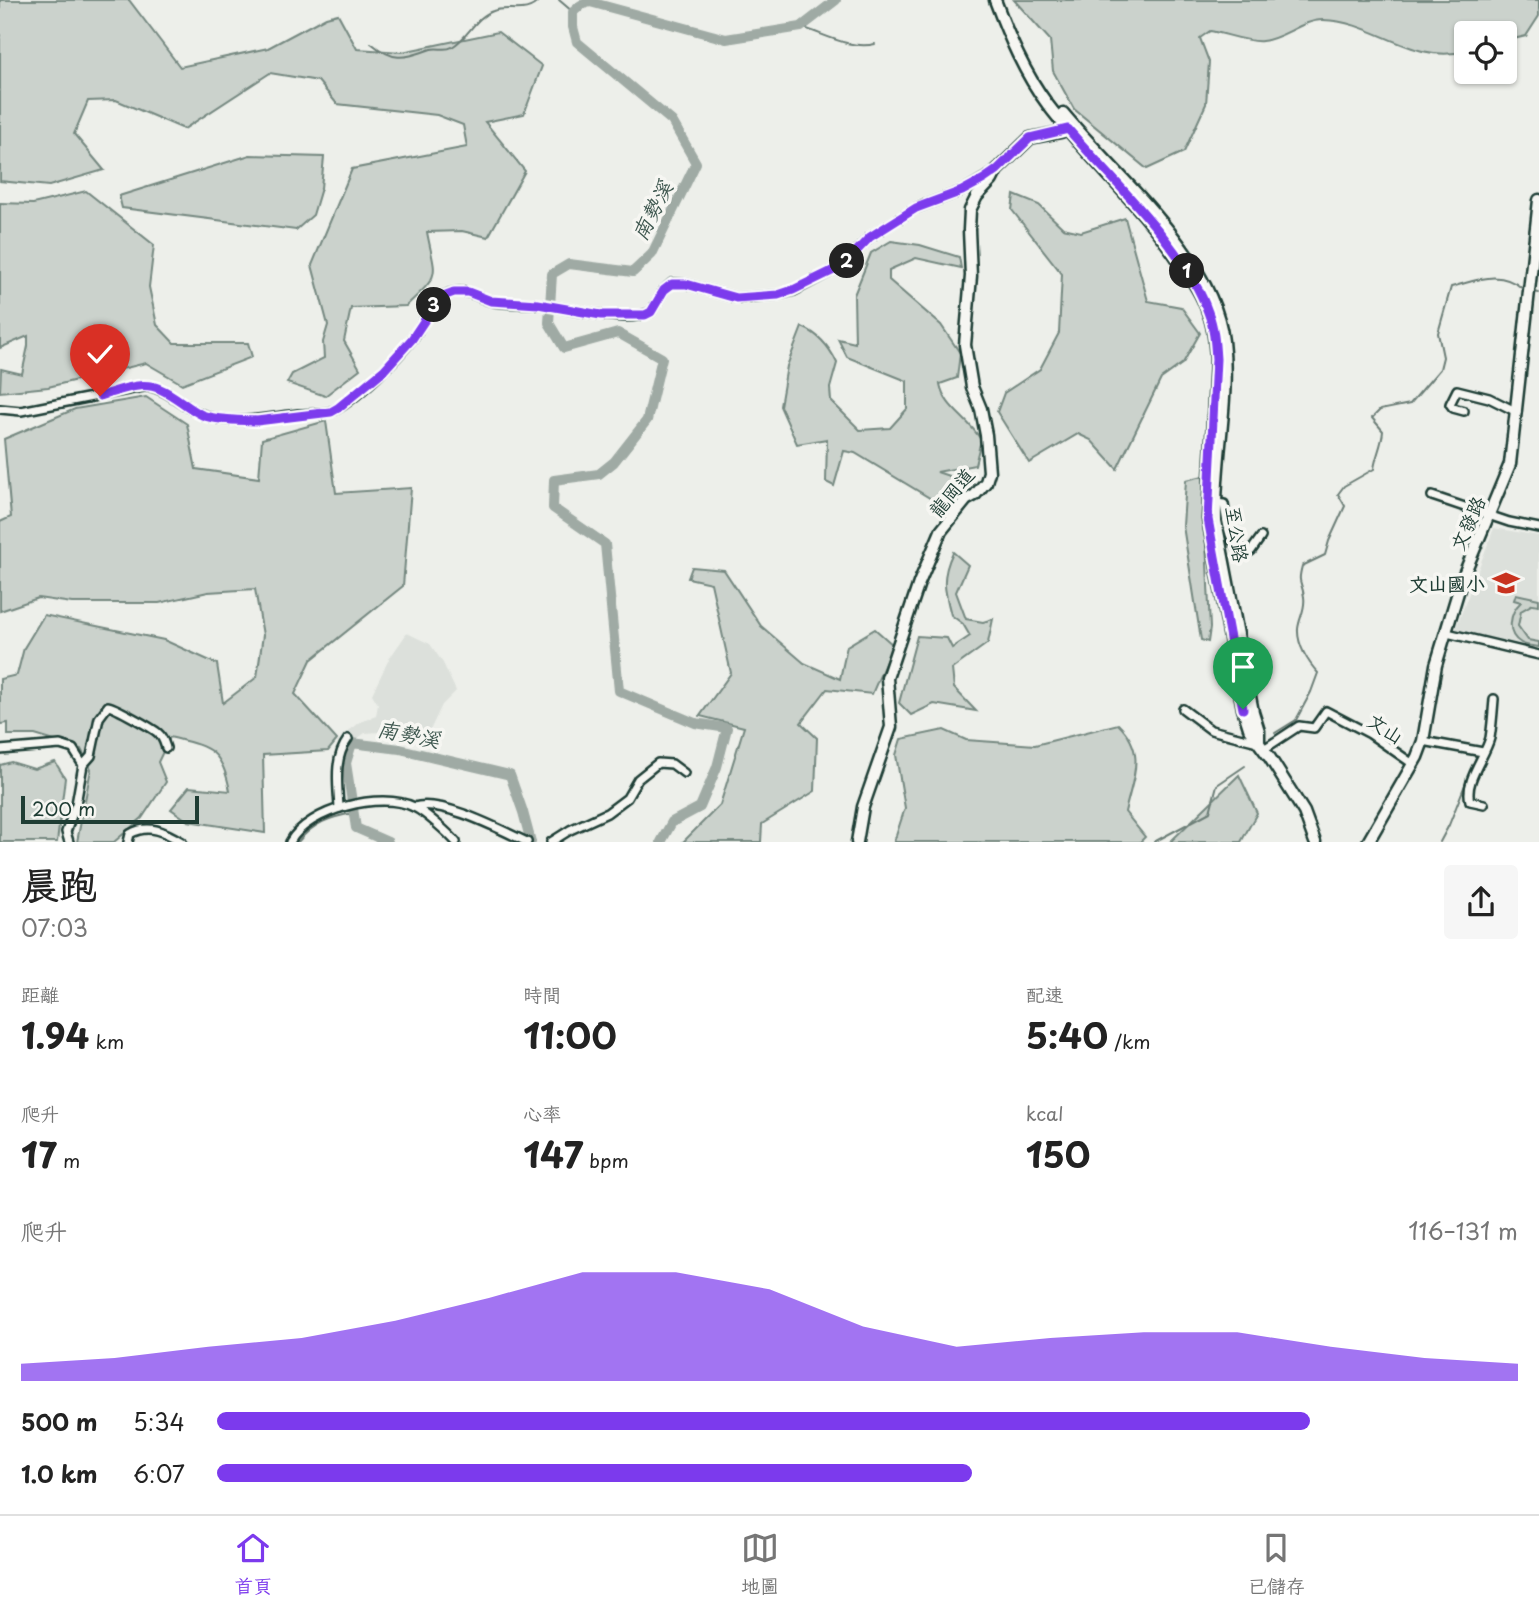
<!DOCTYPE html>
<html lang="zh-TW">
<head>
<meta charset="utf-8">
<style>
	body { margin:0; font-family:"Playpen Sans","LXGW WenKai TC",sans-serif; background:#f6f6f6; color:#222; height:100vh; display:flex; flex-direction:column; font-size:26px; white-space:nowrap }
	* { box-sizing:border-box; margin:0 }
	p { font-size:23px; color:#767676 }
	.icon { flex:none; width:38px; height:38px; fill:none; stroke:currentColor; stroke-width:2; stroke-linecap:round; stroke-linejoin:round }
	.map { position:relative; height:842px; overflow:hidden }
	.side { display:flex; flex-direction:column; background:#fff; flex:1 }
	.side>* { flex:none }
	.fabs { position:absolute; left:1454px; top:21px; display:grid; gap:14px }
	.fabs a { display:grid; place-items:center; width:63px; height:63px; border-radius:7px; background:#fff; box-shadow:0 2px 5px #0004; font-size:35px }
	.scale { position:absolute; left:21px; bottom:18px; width:178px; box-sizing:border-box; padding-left:7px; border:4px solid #1f3d34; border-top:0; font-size:19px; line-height:24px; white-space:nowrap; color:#1f3d34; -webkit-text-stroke:5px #f6f6f2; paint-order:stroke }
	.pin { position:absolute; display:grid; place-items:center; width:60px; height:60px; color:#fff; margin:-72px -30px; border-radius:50% 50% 50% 0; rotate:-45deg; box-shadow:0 0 7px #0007 }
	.pin .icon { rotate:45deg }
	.km { position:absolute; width:35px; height:35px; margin:-18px; border-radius:50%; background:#222; color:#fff; font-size:19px; line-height:35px; text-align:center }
	.round { display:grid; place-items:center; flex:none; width:74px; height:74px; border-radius:7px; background:#f6f6f6 }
	.overview { display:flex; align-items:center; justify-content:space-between; height:119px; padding:0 21px }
	h1 { font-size:38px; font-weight:700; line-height:52px }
	.figures { display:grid; grid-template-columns:repeat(3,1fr); gap:10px; height:119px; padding:7px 21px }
	.figures div { display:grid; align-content:center }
	.figures b { font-size:35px; font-weight:700 }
	.figures small { font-size:19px; font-weight:400 }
	.figures p { font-size:19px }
	.chart { height:196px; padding:14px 21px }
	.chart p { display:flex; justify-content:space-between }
	.chart svg { width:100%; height:126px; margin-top:7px; fill:#7c3aed; opacity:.7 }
	ul { padding:0 21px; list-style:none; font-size:23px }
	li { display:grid; grid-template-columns:112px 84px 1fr; align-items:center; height:52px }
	li i { height:18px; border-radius:9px; background:#7c3aed }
	.tabs { display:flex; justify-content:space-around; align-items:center; height:98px; border-top:2px solid #e0e0e0; background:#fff; font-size:19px; color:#767676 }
	.tabs a { display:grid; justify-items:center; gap:4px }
	.tabs .active { color:#7c3aed }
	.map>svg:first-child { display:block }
</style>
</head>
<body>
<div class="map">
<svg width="1539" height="842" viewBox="0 0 1539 842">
	<rect width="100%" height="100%" fill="#edefea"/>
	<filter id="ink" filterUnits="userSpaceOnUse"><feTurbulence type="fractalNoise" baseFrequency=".0143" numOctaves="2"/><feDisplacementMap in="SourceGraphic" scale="14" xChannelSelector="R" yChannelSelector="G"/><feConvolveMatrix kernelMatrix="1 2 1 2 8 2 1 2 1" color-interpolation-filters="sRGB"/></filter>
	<g filter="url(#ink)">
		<g fill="#dce0db">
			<path d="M 1494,528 L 1539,536 L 1539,648 L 1455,630 Z"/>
			<path d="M 407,633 L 430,644 L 443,663 L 456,691 L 442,705 L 423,745 L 381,732 L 365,733 L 354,741 L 344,735 L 358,723 L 376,716 L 378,704 L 372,694 L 389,659 Z"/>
		</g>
		<g fill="#cbd2cc" stroke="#758880" stroke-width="2">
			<path d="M 0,0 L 129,0 L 180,67 L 268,48 L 326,17 L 338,14 L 357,49 L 402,52 L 498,32 L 542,66 L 524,114 L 485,122 L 525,171 L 488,237 L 462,231 L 427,232 C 436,279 442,272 406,306 L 351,308 L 344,341 L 360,369 L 325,396 L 287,383 L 292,374 L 324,358 L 323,342 L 328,325 L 312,265 L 352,169 L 467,147 L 463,125 L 437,115 L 337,104 L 318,81 L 270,73 L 184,129 L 116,100 L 88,101 L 74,134 L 104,170 L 49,186 L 0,181 Z"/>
			<path d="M 1014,0 L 1539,0 L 1539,16 L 1526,36 L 1505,41 L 1505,33 L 1466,33 L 1466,51 C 1412,65 1375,21 1323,20 C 1302,20 1283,39 1262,41 C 1249,43 1224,33 1210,31 L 1200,38 L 1209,62 L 1206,104 L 1184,152 L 1147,169 L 1074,109 L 1053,71 L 1050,40 Z"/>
			<path d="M 250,155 L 324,157 L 321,188 L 313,215 L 296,230 L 122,208 L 119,196 Z"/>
			<path d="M 86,191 L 154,245 L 149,287 L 157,325 L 174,343 L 248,343 L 252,357 L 182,384 L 146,363 L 48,387 L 0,392 L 1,369 L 22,374 L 28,346 L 28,336 L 0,348 L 0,203 L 33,204 Z"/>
			<path d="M 1014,195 L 1039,205 L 1063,228 L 1081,232 L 1125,218 L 1148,301 L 1181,307 L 1200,333 L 1183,363 L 1161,379 L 1117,469 L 1091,440 L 1078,434 L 1029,463 L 997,412 L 1004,393 L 1040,369 L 1059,333 L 1062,274 L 1012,210 Z"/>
			<path d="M 891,241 L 920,245 L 959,257 L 961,268 L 916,258 L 889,270 L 889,280 L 941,325 L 960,353 L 957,378 L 940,384 C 945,409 968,417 981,440 L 975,465 L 937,472 L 979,486 L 948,509 L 855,453 L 844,451 L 834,486 L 826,482 L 827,439 L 797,444 L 780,406 L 787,366 L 802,327 C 819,334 829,346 837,363 L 830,388 L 831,401 L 860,430 L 890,428 L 907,409 L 907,381 L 847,357 L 838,339 L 855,343 L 854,295 L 871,253 Z"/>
			<path d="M 146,397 L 187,424 L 196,469 L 259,478 L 262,439 L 326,421 L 336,493 L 411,488 L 403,586 L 311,660 L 295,694 L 337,740 L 328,751 L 263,755 L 265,833 L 188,821 L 171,809 L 189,787 L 230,791 C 222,748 209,747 170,737 L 158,762 L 166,782 L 142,818 L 114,842 L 77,842 L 91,769 L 81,749 L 35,735 L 8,735 L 8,723 L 0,724 L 0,679 L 17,675 L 24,648 L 44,615 L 164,640 L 217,664 L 223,703 L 257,677 L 263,635 L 255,589 L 208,592 L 159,603 L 72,603 L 38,598 L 0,611 L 0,522 L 11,517 L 4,439 L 75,409 Z"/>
			<path d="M 1203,476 L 1210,628 L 1208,642 L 1201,640 L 1183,526 L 1186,480 Z"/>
			<path d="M 953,552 L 968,565 L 956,592 L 966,619 L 983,622 L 993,619 L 988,643 L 952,669 L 954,688 L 976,711 L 934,704 L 911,715 L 899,703 L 917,636 L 947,638 L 952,648 L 970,636 L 963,624 L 951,615 C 944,589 941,577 953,552 Z"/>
			<path d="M 692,567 L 724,570 L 761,626 L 804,663 L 840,679 L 847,646 L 875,629 L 893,645 L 872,694 L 827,689 L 801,723 L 817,738 L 815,791 L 762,824 L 761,842 L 683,842 L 720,805 L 744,727 L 700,716 L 731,673 L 711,583 L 688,578 Z"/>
			<path d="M 1516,594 L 1539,599 L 1539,605 L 1533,604 L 1521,611 L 1518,626 L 1528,640 L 1539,642 L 1539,647 C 1534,646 1526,646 1521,643 C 1505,634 1510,612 1521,602 L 1514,600 Z"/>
			<path d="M 1118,724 C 1147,752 1133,777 1125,812 L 1145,837 L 1140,842 L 894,842 L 905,808 L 896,755 L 901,739 L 944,730 L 966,740 L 1035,745 Z"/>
			<path d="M 11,762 L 34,769 L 55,762 L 65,778 L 57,842 L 0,842 L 0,765 Z"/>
			<path d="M 1239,775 L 1257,813 L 1241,842 L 1170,842 Z"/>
		</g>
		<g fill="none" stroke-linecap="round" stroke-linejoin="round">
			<g stroke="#6c7e77" stroke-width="2">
				<path d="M 559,0 L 573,12"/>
				<path d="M 801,27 C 824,34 851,50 875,44"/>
				<path d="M 371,43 C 395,63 404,58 431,49 C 438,47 446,51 452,47 C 468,38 475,17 493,11 C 508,5 527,16 539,0"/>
				<path d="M 1534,292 L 1539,293"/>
				<path d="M 1275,733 L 1296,720 L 1311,692 L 1318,673 C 1308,662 1297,645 1298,629 C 1299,618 1306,609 1304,597 C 1302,580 1297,585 1302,566 L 1325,555 L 1329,541 L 1345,506 L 1338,494 L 1344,486 L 1374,469 C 1376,455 1382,445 1383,431 L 1372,418 L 1380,410 L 1410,404 L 1440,369 L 1443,357 L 1438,333 L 1451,287 C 1478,280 1500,269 1523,289"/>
				<path d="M 298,842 C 313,823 330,817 354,813"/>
				<path d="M 1154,842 L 1210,812 L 1217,785 L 1245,766"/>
				<path d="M 1440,842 L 1449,825 L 1476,757"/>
			</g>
			<g stroke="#9faaa4" stroke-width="10">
				<path d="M 388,842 L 356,828 L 346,763 L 352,743 L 400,749 L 510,775 L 523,812 L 531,842"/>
				<path d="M 661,842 L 672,822 L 700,807 L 717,767 L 727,728 L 695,723 L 619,691 L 605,544 L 553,508 L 554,480 L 599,474 L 614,462 L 647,420 L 662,358 L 618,333 L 564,348 L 549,323 L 552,274 L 569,264 L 633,272 L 652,254 L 696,163 L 672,121 L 577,42 L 573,27 L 573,12 L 581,5 L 590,2 L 726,39 L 801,27 L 836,0"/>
			</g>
			<defs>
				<g id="street">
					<path d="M 0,409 L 21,411 L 148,386 C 169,390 184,408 204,415 C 232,426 269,417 298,414 C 310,413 324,415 335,410 C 359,397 396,360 413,338 C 424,324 433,295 454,292 C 469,289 480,299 494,302 C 508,304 522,303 536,304 C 566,307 624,325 651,312 L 664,290 L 672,283 L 686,284 L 736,298 L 778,295 L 794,291 L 836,269 L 848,260 L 870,237 L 916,208 L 962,191 L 996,171"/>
					<path d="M 1464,411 L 1453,408 L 1450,404 L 1457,390 L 1489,398 L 1517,412"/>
					<path d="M 1432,496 L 1509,522 L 1539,528"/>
					<path d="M 1216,503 L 1224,504 C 1227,522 1228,552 1251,551 L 1261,537"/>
					<path d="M 1447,633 L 1539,655"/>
					<path d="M 1183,709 L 1211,730 L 1258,742"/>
					<path d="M 1423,741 L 1483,752"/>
					<path d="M 1264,749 L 1299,726 L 1314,728 L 1326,711 L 1370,734 L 1413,764"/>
					<path d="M 0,750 L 60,745 L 73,749 L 83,765 L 76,804 L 66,832 L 69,842"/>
					<path d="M 83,765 L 91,756 L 99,718 L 108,706 C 113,706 154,729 158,733 C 163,737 164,742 166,748"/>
					<path d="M 1484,804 L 1470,801 C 1464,781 1485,757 1490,738 C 1492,726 1493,712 1494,699"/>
					<path d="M 414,807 C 441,798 501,830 527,842"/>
					<path d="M 339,808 C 338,785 333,759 348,739"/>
					<path d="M 128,842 L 130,834 C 149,823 165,832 182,842"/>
					<path d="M 290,842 C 308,809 381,791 414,807 C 425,812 448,833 456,842"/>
					<path d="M 551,842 L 570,830 L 607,813 L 627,798 L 638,779 L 658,763 L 672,764 L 684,773"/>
				</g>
				<g id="secondary">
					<path d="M 995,0 C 1009,37 1024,73 1048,105 C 1089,159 1141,204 1179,261 C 1190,277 1202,293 1208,312 C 1214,327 1215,343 1216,359 L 1208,519 L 1243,709 L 1250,731 L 1270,758 L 1304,812 L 1315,842"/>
					<path d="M 1063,113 C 1115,176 1214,257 1223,341 C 1230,400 1214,461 1216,521 L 1253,712 L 1259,731 L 1259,742"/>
					<path d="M 857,842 L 863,807 L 891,727 L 887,678 L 919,583 L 941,531 L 966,500 L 975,495 L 986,482 L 989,472 L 986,435 L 981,409 L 972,387 L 965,345 L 971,276 L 969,230 L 970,210 L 977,196 L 992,180 L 997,170 L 1030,138 L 1061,132 L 1072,127"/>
					<path d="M 1368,842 L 1417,757 L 1423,741 L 1436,665 L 1462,579 L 1510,464 L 1539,200"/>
				</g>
			</defs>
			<use href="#street" stroke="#1f3d34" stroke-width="12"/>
			<use href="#secondary" stroke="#1f3d34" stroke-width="15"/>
			<use href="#street" stroke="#f6f6f2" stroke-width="7"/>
			<use href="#secondary" stroke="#f6f6f2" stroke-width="10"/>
		</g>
	</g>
	<g fill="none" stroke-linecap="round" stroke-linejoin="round" filter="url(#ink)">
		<defs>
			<path id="route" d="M 100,396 C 118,391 142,380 160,389 C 175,395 187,408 202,415 C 218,421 240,420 257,421 L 331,412 L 338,408 L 384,370 L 412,339 L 436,303 L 446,295 L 454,292 L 468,292 L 491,301 L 538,304 L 601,315 L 645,315 L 651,312 L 664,290 L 672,284 L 686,284 L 736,298 L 778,295 L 793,290 L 836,269 L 848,260 L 870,237 L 916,208 L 962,191 L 984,179 L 997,170 L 1030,138 L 1068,129 C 1111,179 1187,250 1208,312 C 1214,327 1215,343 1216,359 L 1208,519 L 1243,709"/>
		</defs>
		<use href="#route" stroke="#fff" stroke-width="14"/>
		<use href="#route" stroke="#7c3aed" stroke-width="9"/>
	</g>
	<defs>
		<symbol id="school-bare" viewBox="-9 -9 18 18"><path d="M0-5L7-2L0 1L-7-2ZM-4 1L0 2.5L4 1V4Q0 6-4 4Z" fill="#c8321e" stroke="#f6f6f2" stroke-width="2.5" paint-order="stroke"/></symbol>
	</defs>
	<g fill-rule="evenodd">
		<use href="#school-bare" x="1487" y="564" width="38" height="38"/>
	</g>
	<g text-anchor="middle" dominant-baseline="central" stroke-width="7" stroke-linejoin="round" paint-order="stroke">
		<g font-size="19" fill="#1f3d34" stroke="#f6f6f2">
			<text transform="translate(951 492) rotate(-50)">龍岡道</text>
			<text transform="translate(1467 523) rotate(-66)">文發路</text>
			<text transform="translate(1238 534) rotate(82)">至公路</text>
			<text transform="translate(1386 728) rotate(33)">文山</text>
		</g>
		<g font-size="19" font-weight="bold" fill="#1f3d34" stroke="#f6f6f2" text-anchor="end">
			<text x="1485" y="583">文山國小</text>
		</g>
		<g font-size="21" font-style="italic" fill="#3f5850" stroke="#f6f6f2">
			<text transform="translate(651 210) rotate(-63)">南勢溪</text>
			<text transform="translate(409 733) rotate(11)">南勢溪</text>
		</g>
	</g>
</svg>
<div class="fabs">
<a><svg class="icon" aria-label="locate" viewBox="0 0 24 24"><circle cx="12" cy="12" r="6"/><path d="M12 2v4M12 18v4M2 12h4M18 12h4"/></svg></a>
</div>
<div class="scale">200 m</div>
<div class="pin" style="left:1243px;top:709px;background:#1e9e55"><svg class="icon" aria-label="arrive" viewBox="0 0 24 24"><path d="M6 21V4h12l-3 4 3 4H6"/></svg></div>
<div class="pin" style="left:100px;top:396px;background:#d93025"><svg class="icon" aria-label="check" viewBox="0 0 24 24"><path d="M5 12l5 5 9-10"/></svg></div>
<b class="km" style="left:1187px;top:271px">1</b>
<b class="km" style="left:847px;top:261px">2</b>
<b class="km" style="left:434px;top:305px">3</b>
</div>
<section class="side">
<div class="overview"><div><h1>晨跑</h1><p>07:03</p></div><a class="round"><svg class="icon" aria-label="share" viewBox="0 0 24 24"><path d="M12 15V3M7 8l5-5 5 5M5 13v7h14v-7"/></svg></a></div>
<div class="figures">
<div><p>距離</p><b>1.94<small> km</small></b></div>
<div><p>時間</p><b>11:00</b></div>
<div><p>配速</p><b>5:40<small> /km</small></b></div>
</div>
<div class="figures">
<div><p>爬升</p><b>17<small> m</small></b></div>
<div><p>心率</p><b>147<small> bpm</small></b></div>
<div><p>kcal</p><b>150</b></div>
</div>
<div class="chart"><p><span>爬升</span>116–131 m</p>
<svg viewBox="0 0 160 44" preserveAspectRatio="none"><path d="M0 44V38L10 36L20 32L30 29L40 23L50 15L60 6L70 6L80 12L90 25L100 32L110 29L120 27L130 27L140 32L150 36L160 38V44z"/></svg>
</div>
<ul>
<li><b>500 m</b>5:34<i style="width:84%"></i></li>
<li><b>1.0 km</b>6:07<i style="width:58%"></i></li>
</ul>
</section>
<nav class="tabs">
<a class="active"><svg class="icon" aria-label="home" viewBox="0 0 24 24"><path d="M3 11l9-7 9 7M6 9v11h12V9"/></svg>首頁</a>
<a><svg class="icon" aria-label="map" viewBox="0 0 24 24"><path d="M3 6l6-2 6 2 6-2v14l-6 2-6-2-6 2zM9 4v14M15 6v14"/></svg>地圖</a>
<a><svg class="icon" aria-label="saved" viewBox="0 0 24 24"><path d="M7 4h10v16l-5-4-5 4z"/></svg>已儲存</a>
</nav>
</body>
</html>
